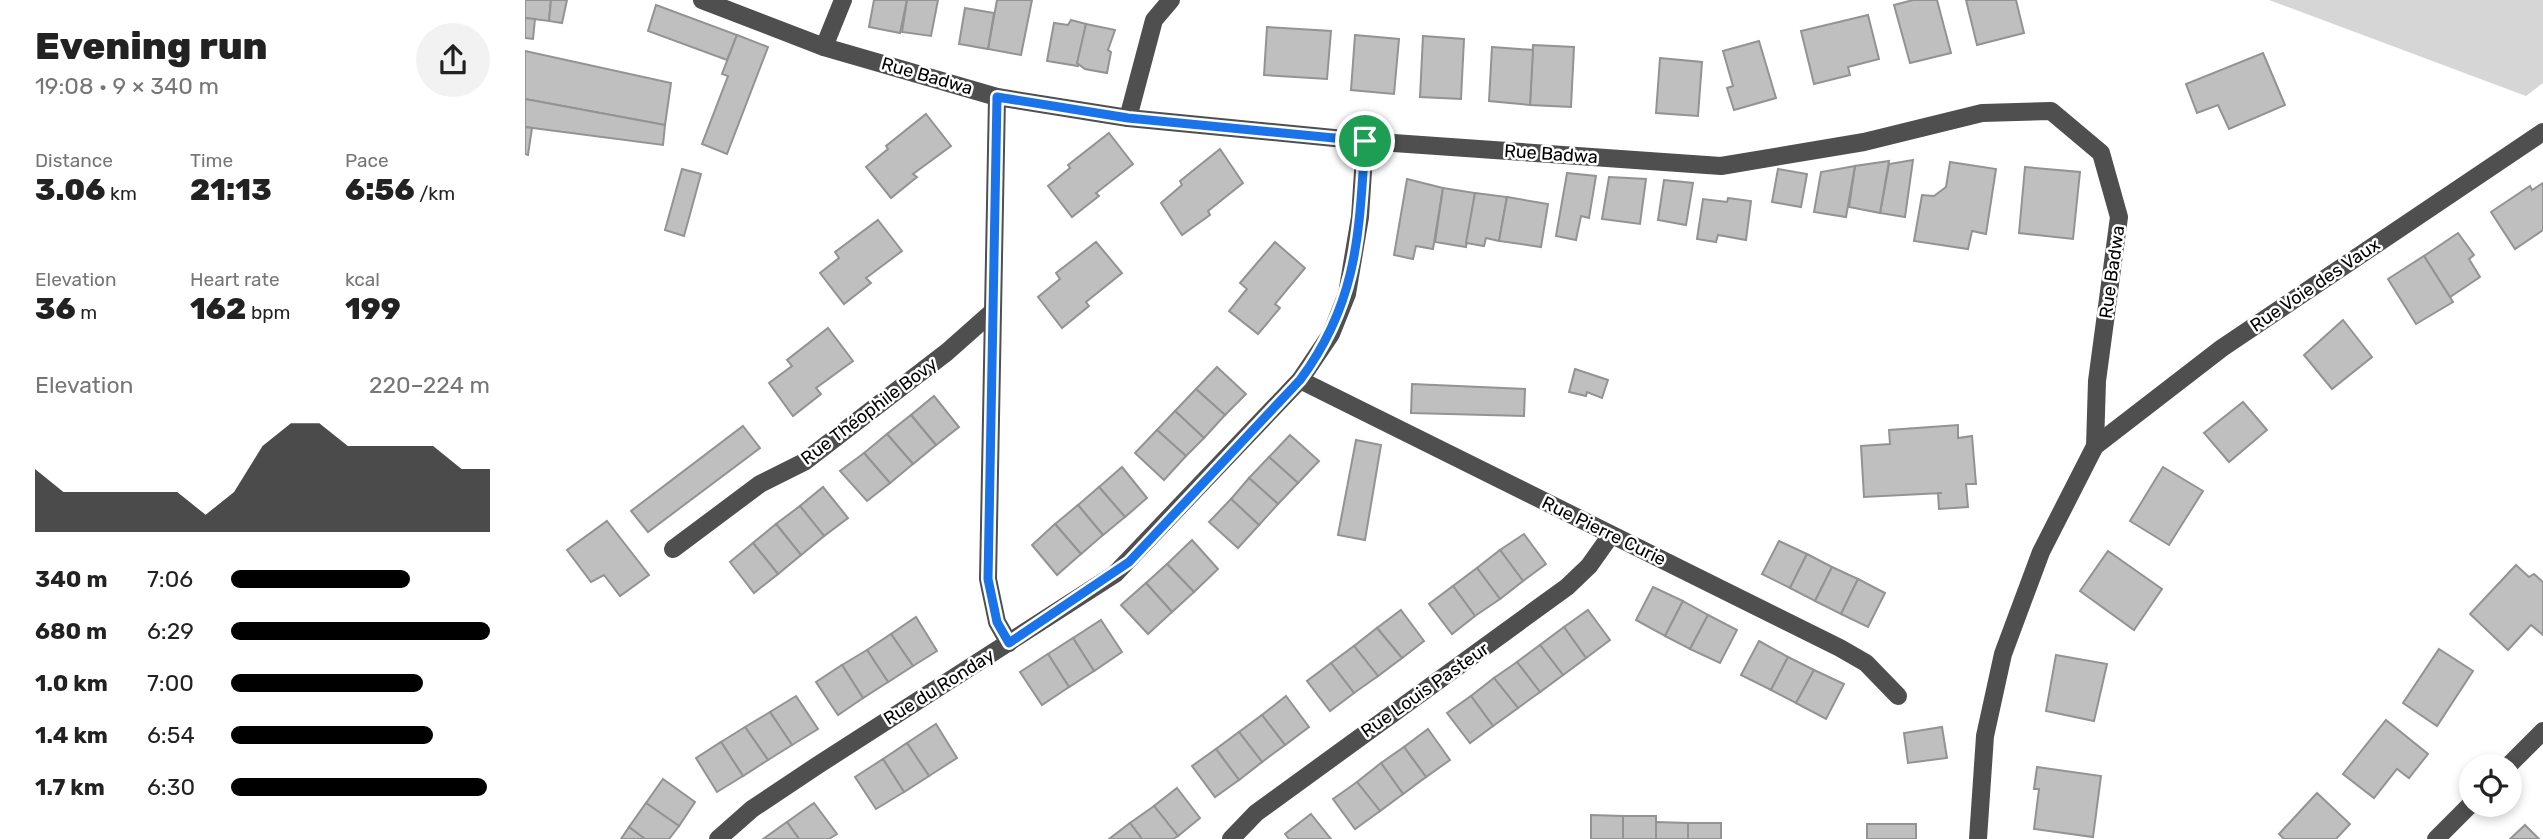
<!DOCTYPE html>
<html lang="en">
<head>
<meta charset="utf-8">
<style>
	body { margin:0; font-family:Rubik,sans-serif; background:#f2f2f2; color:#222; height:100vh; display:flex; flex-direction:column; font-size:26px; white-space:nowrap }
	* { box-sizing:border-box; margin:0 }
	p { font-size:23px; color:#767676 }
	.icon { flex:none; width:38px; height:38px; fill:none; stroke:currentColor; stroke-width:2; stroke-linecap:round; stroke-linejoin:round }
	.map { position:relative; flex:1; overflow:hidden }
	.panel { display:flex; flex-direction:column; background:#fff; width:525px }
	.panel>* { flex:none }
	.controls { position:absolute; left:1934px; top:754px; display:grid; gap:14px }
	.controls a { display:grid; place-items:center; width:63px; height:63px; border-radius:50%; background:#fff; box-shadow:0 4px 10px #0003; font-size:35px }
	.pin { position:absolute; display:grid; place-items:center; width:60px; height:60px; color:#fff; margin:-30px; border:4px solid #fff; border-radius:50%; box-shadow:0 2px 7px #0007 }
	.round { display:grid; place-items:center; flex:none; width:74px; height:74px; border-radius:37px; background:#f2f2f2 }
	.overview { display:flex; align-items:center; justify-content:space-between; height:119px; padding:0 35px }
	h1 { font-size:38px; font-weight:800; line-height:52px }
	.figures { display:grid; grid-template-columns:repeat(3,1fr); gap:10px; height:119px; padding:7px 35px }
	.figures div { display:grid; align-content:center }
	.figures b { font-size:30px; font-weight:800 }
	.figures small { font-size:19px; font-weight:400 }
	.figures p { font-size:19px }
	.chart { height:196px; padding:14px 35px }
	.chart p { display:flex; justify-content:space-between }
	.chart svg { width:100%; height:126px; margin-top:7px; fill:#000; opacity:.7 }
	ul { padding:0 35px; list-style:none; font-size:23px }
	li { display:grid; grid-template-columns:112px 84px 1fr; align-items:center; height:52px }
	li i { height:18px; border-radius:9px; background:#000 }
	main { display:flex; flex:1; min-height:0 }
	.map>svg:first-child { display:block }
</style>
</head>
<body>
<main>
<section class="panel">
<div class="overview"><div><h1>Evening run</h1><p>19:08 · 9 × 340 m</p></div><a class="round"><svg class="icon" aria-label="share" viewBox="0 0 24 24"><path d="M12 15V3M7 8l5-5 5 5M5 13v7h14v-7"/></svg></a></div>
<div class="figures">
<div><p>Distance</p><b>3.06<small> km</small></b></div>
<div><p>Time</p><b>21:13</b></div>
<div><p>Pace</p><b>6:56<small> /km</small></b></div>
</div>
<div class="figures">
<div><p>Elevation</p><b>36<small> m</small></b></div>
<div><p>Heart rate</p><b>162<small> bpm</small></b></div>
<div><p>kcal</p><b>199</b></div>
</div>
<div class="chart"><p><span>Elevation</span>220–224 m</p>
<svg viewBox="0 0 160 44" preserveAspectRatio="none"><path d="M0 44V22L10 30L20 30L30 30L40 30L50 30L60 38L70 30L80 14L90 6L100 6L110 14L120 14L130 14L140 14L150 22L160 22V44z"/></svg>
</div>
<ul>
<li><b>340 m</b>7:06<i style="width:69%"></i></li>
<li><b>680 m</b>6:29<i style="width:100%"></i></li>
<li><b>1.0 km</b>7:00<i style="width:74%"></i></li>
<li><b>1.4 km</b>6:54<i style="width:78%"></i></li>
<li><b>1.7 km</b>6:30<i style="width:99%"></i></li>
</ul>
</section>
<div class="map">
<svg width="2018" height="839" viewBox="0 0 2018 839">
	<rect width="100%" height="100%" fill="#fff"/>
	<path fill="#d6d6d6" d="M 1744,0 L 2018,0 L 2018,83 L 2001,96 Z"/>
	<g fill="#bfbfbf" stroke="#939393" stroke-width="2">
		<path d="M 0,0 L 26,0 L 24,21 L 0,18 Z"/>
		<path d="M 26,0 L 42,0 L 37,23 L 24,21 Z"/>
		<path d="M 349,0 L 382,0 L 375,33 L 344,27 Z"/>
		<path d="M 382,0 L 413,0 L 406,36 L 377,32 Z"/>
		<path d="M 472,0 L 507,0 L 496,55 L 463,49 Z"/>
		<path d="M 1388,0 L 1412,0 L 1426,53 L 1385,63 L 1369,5 Z"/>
		<path d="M 1441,0 L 1491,0 L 1499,33 L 1452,45 Z"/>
		<path d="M 131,5 L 212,35 L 202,60 L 123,31 Z"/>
		<path d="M 440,8 L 469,13 L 463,49 L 434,44 Z"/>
		<path d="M 1343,15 L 1354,59 L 1323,67 L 1325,75 L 1289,84 L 1276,31 Z"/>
		<path d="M 0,18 L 10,19 L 8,39 L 0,38 Z"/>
		<path d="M 546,20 L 561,24 L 553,66 L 522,61 L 529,23 L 543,25 Z"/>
		<path d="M 561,24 L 590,30 L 583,50 L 586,52 L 582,73 L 560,69 L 552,63 Z"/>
		<path d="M 742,27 L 806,31 L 802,79 L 739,75 Z"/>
		<path d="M 212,35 L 243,47 L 202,154 L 177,144 L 203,76 L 197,74 Z"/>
		<path d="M 830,35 L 874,39 L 869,94 L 826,90 Z"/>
		<path d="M 898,36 L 939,39 L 936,99 L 895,97 Z"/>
		<path d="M 1234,41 L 1251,98 L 1209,110 L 1202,88 L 1208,86 L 1198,51 Z"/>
		<path d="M 1008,45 L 1049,47 L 1046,107 L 1005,105 Z"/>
		<path d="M 967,47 L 1008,50 L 1005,105 L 964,101 Z"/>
		<path d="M 0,51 L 146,83 L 140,125 L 0,99 Z"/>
		<path d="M 1738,53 L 1760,105 L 1704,129 L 1693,105 L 1672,113 L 1661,84 Z"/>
		<path d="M 1135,58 L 1177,62 L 1173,116 L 1131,113 Z"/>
		<path d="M 0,99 L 140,125 L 138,145 L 0,127 Z"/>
		<path d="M 401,114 L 426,146 L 388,174 L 392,177 L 366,198 L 341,167 L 363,149 L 361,146 Z"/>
		<path d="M 0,127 L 7,128 L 3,155 L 0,154 Z"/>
		<path d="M 584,133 L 608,164 L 571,193 L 574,196 L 547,217 L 523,186 L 545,168 L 543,165 Z"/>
		<path d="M 695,149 L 718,183 L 683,211 L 685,215 L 657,235 L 636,203 L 657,185 L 655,181 Z"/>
		<path d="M 1388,160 L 1380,217 L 1355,213 L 1364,164 Z"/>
		<path d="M 1364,161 L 1355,213 L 1324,207 L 1330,166 Z"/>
		<path d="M 1425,162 L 1471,169 L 1461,234 L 1447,231 L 1443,249 L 1389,241 L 1397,195 L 1409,196 L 1421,187 Z"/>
		<path d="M 1330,166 L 1321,217 L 1289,212 L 1296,172 Z"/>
		<path d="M 1500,167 L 1555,172 L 1548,239 L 1494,233 Z"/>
		<path d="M 157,169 L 176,174 L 159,236 L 140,230 Z"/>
		<path d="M 1253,169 L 1282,174 L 1276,207 L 1247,202 Z"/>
		<path d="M 1042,173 L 1071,176 L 1064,218 L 1056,216 L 1051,240 L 1031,236 Z"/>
		<path d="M 1084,177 L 1121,179 L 1115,224 L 1077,219 Z"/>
		<path d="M 882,179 L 918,188 L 908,249 L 891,246 L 888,259 L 869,255 Z"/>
		<path d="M 1139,180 L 1168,183 L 1161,225 L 1133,220 Z"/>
		<path d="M 2018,183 L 2018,230 L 1990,249 L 1966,212 L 2005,186 L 2007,190 Z"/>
		<path d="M 918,188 L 950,193 L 941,247 L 910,242 Z"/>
		<path d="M 950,193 L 982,197 L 974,241 L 961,238 L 959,246 L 941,243 Z"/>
		<path d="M 982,197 L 1023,204 L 1016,247 L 974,241 Z"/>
		<path d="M 1203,198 L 1226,201 L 1221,240 L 1193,235 L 1191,242 L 1172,239 L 1178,199 L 1202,202 Z"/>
		<path d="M 353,220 L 377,251 L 341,278 L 346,283 L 319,304 L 295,273 L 314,258 L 310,252 Z"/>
		<path d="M 1933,233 L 1949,255 L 1944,259 L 1955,277 L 1925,297 L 1899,256 Z"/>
		<path d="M 571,242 L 597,273 L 561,302 L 564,306 L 537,328 L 513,297 L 535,279 L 531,273 Z"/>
		<path d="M 750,242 L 780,268 L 750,304 L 755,308 L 733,334 L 704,311 L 722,289 L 715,283 Z"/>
		<path d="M 1899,256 L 1928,302 L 1891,324 L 1863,279 Z"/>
		<path d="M 1818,320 L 1847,357 L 1807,389 L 1779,355 Z"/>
		<path d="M 303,328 L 328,361 L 291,388 L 296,394 L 268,416 L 244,383 L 267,366 L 262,360 Z"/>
		<path d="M 692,367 L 721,394 L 700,415 L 671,389 Z"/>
		<path d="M 1050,369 L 1083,380 L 1077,398 L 1062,392 L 1061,396 L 1044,392 Z"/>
		<path d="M 887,384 L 1000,389 L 999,416 L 886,413 Z"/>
		<path d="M 671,389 L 700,415 L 679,438 L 650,411 Z"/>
		<path d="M 409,396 L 434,427 L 411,445 L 386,415 Z"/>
		<path d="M 1718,402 L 1742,430 L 1704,462 L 1679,433 Z"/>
		<path d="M 650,411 L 679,438 L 661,456 L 632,430 Z"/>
		<path d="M 386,415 L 411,445 L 388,464 L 362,434 Z"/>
		<path d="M 1433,425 L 1433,438 L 1447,436 L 1451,484 L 1441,484 L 1443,507 L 1414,509 L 1413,493 L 1417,493 L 1339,497 L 1336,446 L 1365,444 L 1364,430 Z"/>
		<path d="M 218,426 L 235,448 L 123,532 L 106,511 Z"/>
		<path d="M 632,430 L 661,456 L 639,480 L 610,453 Z"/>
		<path d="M 362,434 L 388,464 L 365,483 L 339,453 Z"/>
		<path d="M 765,435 L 794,461 L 773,483 L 744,457 Z"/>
		<path d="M 831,440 L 856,445 L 840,540 L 813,535 Z"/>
		<path d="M 339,453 L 365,483 L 342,501 L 315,471 Z"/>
		<path d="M 744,457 L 773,483 L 753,504 L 724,478 Z"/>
		<path d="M 597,467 L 622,498 L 600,517 L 574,487 Z"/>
		<path d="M 1638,467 L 1678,491 L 1644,545 L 1605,521 Z"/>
		<path d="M 724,478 L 753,504 L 734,525 L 706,499 Z"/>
		<path d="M 298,487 L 323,518 L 299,536 L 275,506 Z"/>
		<path d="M 574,487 L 600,517 L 578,535 L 553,505 Z"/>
		<path d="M 706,499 L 734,525 L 713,548 L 684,522 Z"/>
		<path d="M 553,505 L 578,535 L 556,554 L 530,524 Z"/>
		<path d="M 275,506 L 299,536 L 276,555 L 251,524 Z"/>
		<path d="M 82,521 L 124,575 L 95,596 L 79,575 L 66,582 L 42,550 Z"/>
		<path d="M 251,524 L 276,555 L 253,574 L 228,543 Z"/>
		<path d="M 530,524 L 556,554 L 532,575 L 507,545 Z"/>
		<path d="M 999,534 L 1021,564 L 998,581 L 975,550 Z"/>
		<path d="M 667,540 L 693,569 L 669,592 L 642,564 Z"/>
		<path d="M 1254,541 L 1282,554 L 1265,588 L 1237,574 Z"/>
		<path d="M 228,543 L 253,574 L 229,593 L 205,562 Z"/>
		<path d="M 975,550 L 998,581 L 975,599 L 952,568 Z"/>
		<path d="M 1583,551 L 1637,589 L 1609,630 L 1555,591 Z"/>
		<path d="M 1282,554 L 1307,567 L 1290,601 L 1265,588 Z"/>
		<path d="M 642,564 L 669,592 L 647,612 L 621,583 Z"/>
		<path d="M 1991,565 L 2004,577 L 2009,574 L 2018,582 L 2018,635 L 2006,625 L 1983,650 L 1945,614 Z"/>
		<path d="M 1307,567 L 1333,579 L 1316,614 L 1290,601 Z"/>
		<path d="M 952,568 L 975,599 L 950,616 L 928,586 Z"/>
		<path d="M 1333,579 L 1360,593 L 1343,627 L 1316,614 Z"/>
		<path d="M 621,583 L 647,612 L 623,634 L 596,605 Z"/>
		<path d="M 928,586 L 950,616 L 927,634 L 904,604 Z"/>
		<path d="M 1128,587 L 1158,601 L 1140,636 L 1111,620 Z"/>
		<path d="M 1158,601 L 1183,615 L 1165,649 L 1140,636 Z"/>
		<path d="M 876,610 L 899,641 L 877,658 L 852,628 Z"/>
		<path d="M 1063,610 L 1085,640 L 1061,658 L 1039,627 Z"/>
		<path d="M 1183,615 L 1212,630 L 1195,663 L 1165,649 Z"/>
		<path d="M 391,617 L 412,651 L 388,666 L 366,634 Z"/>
		<path d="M 576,620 L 597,652 L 569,671 L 548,638 Z"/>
		<path d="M 1039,627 L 1061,658 L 1038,675 L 1015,645 Z"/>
		<path d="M 852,628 L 877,658 L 853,676 L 829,646 Z"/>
		<path d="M 366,634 L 388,666 L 363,682 L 342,650 Z"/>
		<path d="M 548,638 L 569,671 L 544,687 L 523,654 Z"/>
		<path d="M 1234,641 L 1263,657 L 1246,690 L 1216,675 Z"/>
		<path d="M 1015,645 L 1038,675 L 1015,692 L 992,662 Z"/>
		<path d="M 829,646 L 853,676 L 829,693 L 806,663 Z"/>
		<path d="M 1914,649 L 1948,671 L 1912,726 L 1878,703 Z"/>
		<path d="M 342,650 L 363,682 L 338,698 L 317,665 Z"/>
		<path d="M 523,654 L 544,687 L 517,705 L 495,672 Z"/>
		<path d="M 1531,655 L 1582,664 L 1569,721 L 1521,711 Z"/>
		<path d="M 1263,657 L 1289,670 L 1271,703 L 1246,690 Z"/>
		<path d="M 992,662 L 1015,692 L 993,708 L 969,678 Z"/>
		<path d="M 806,663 L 829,693 L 805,711 L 782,681 Z"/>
		<path d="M 317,665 L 338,698 L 313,715 L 291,682 Z"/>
		<path d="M 1289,670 L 1319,684 L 1301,719 L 1271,703 Z"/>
		<path d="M 969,678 L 993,708 L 968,726 L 946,696 Z"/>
		<path d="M 271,696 L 293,729 L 267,745 L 245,712 Z"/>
		<path d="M 761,696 L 784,727 L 760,745 L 737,715 Z"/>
		<path d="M 946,696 L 968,726 L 945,743 L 922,713 Z"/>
		<path d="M 245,712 L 267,745 L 243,760 L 220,727 Z"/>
		<path d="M 737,715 L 760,745 L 737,762 L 714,732 Z"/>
		<path d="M 1861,720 L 1903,754 L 1884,778 L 1872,769 L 1849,798 L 1818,774 Z"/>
		<path d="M 411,724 L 432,758 L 404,776 L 382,743 Z"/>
		<path d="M 220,727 L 243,760 L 218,776 L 196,742 Z"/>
		<path d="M 1417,727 L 1422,758 L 1383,763 L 1379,733 Z"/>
		<path d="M 903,729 L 925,760 L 901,777 L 879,747 Z"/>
		<path d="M 714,732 L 737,762 L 714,780 L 691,749 Z"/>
		<path d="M 196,742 L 218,776 L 192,792 L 171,758 Z"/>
		<path d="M 382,743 L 404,776 L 379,792 L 358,759 Z"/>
		<path d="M 879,747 L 901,777 L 878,794 L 856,763 Z"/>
		<path d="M 691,749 L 714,780 L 690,797 L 667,766 Z"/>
		<path d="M 358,759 L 379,792 L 351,809 L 330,777 Z"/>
		<path d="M 856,763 L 878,794 L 855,811 L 832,782 Z"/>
		<path d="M 1512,767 L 1576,776 L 1568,837 L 1509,829 L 1514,789 L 1509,789 Z"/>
		<path d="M 138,779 L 170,802 L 154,826 L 121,803 Z"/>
		<path d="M 832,782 L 855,811 L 830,829 L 808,799 Z"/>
		<path d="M 652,788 L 675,818 L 653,836 L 629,806 Z"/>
		<path d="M 1792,793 L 1825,824 L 1811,839 L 1759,839 L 1754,834 Z"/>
		<path d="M 121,803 L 154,826 L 144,839 L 120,839 L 104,827 Z"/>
		<path d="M 289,803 L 312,834 L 304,839 L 274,839 L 262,822 Z"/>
		<path d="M 629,806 L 653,836 L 648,839 L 617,839 L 605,823 Z"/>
		<path d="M 786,814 L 806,839 L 764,839 L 760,834 Z"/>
		<path d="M 1066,815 L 1098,816 L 1098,839 L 1066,839 Z"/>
		<rect x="1098" y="816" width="33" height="23"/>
		<path d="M 262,822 L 274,839 L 238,839 Z"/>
		<path d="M 1131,822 L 1163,823 L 1163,839 L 1131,839 Z"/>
		<path d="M 605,823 L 617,839 L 584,839 Z"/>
		<rect x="1163" y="823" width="33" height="16"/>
		<rect x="1342" y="824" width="49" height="15"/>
		<path d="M 2000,825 L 2014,839 L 1985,839 Z"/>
		<path d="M 104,827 L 120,839 L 96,839 Z"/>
	</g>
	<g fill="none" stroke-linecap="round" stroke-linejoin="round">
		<g stroke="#4f4f4f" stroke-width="18">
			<path d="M 177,0 L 299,47 L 472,97 L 603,118 L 840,141 L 1196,166 L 1339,142 L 1457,113 L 1526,111 L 1576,153 L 1594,217 L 1572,381 L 1570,446"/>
			<path d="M 299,47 L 318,0"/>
			<path d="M 472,97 L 463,579 L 472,622 L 484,643"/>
			<path d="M 603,118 L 629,20 L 646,0"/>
			<path d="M 775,380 L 1315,648 L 1341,663 L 1373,696"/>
			<path d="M 148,549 L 235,484 L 279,462 L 422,352 L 466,313"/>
			<path d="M 1983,766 L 2018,731"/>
			<path d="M 193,839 L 227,809 L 293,765 L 590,574 L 775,380 L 806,334 L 822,294 L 835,217 L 840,141"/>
			<path d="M 706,839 L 731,813 L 1042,587 L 1064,566 L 1086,535"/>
			<path d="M 1453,839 L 1460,736 L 1478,654 L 1516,552 L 1570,446 L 1697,348 L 2018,132"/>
			<path d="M 1911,839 L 1946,804"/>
		</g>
	</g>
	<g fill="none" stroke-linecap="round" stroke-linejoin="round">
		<defs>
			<path id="route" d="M 472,97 L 603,118 L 840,141 C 834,234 833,302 775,380 L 604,562 L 484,643 L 472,622 L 463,579 Z"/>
		</defs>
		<use href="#route" stroke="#fff" stroke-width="14"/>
		<use href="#route" stroke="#1a73e8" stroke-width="9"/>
	</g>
	<g text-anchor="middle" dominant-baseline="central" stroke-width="5" stroke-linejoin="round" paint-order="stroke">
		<g font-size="18" fill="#000" stroke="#fff">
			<text transform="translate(402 76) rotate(16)">Rue Badwa</text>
			<text transform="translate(1026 154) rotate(4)">Rue Badwa</text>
			<text transform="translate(1587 272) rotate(-82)">Rue Badwa</text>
			<text transform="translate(1790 285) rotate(-34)">Rue Voie des Vaux</text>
			<text transform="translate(344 411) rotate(-37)">Rue Théophile Bovy</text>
			<text transform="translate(1079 531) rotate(26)">Rue Pierre Curie</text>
			<text transform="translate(414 687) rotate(-32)">Rue du Ronday</text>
			<text transform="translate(900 690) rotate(-35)">Rue Louis Pasteur</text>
		</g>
	</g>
</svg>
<div class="controls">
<a><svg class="icon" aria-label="locate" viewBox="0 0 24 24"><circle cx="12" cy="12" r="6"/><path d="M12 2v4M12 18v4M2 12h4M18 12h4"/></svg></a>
</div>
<div class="pin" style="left:840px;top:141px;background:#1e9e55"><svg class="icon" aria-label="arrive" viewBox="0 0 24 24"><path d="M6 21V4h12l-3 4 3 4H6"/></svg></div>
</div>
</main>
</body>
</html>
